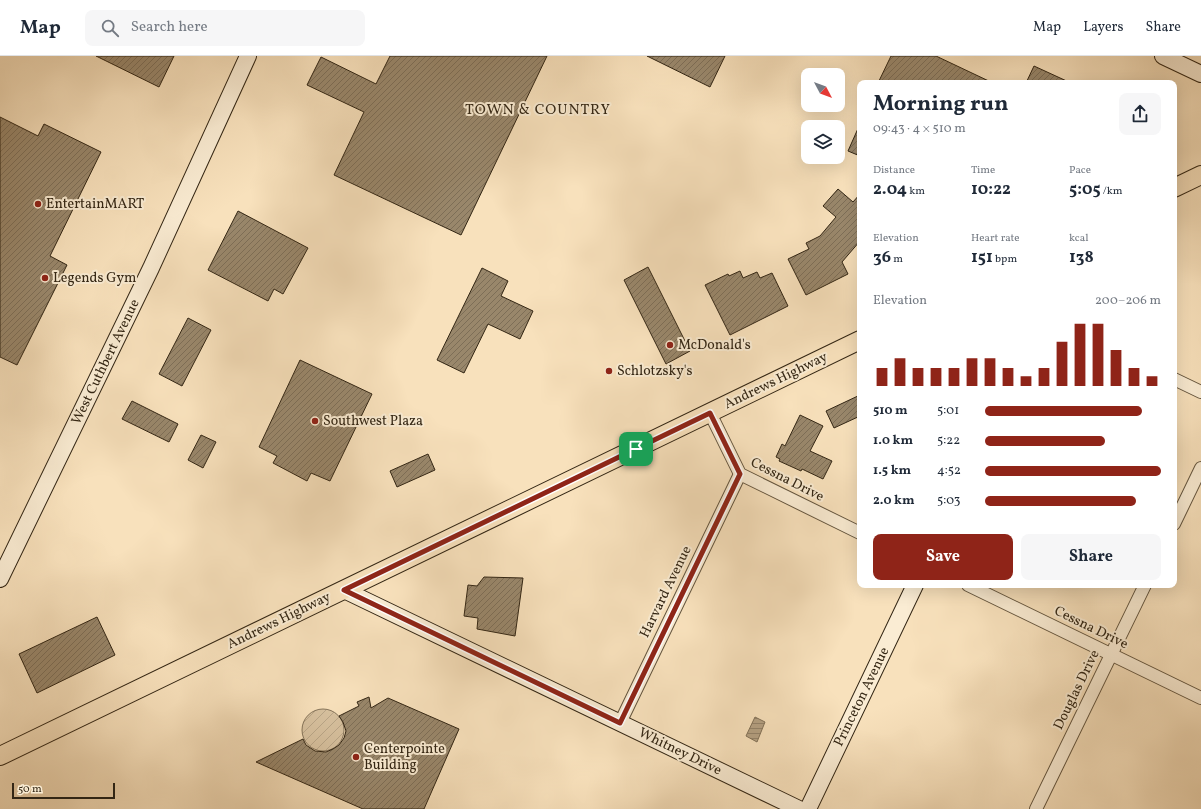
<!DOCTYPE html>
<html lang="en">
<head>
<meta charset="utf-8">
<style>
	body { margin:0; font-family:Vollkorn,serif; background:#f6f6f7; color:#1f2937; height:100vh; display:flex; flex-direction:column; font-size:15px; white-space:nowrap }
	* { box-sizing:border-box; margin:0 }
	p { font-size:13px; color:#747a83 }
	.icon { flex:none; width:22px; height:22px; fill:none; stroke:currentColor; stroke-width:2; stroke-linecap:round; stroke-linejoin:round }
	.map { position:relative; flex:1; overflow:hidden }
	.sheet { position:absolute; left:857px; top:24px; width:320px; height:508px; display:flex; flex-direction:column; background:#fff; border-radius:8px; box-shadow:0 4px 16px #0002 }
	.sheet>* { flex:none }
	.needle { width:26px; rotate:131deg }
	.tools { position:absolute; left:801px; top:12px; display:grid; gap:8px }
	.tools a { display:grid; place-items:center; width:44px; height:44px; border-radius:8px; background:#fff; box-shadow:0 4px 16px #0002; font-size:20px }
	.scale { position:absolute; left:12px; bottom:10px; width:103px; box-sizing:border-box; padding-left:4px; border:2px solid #332614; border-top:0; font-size:11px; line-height:14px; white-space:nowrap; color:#332614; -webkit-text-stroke:3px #faecd3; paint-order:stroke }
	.pin { position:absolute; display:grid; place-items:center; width:34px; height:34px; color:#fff; margin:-17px; border-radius:8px; box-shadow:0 2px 6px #0006 }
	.round { display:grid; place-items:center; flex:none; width:42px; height:42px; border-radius:8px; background:#f6f6f7 }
	.headline { display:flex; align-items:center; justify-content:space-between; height:68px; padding:0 16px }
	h1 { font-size:22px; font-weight:700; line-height:30px }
	.metrics { display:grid; grid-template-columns:repeat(3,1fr); gap:6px; height:68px; padding:4px 16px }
	.metrics div { display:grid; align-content:center }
	.metrics b { font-size:17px; font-weight:700 }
	.metrics small { font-size:11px; font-weight:400 }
	.metrics p { font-size:11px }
	.chart { height:112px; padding:8px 16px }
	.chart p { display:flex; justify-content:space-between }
	.chart svg { width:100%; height:72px; margin-top:4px; stroke:#8f2418; stroke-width:6 }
	.primary-button { display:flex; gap:8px; margin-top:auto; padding:8px 16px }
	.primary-button a { flex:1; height:46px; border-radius:8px; background:#8f2418; color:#fff; font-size:16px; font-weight:700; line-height:46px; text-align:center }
	.primary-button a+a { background:#f6f6f7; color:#1f2937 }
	ul { padding:0 16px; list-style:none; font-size:13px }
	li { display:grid; grid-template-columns:64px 48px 1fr; align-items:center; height:30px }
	li i { height:10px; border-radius:5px; background:#8f2418 }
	header { display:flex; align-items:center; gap:24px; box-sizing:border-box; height:56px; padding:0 20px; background:#fff; border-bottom:1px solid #e0e1e3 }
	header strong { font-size:19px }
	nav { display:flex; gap:22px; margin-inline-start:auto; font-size:14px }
	.search { width:280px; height:36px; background:#f6f6f7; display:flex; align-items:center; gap:10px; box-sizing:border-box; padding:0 14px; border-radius:8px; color:#747a83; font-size:15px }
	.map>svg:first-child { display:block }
</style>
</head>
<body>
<header>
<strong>Map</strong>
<div class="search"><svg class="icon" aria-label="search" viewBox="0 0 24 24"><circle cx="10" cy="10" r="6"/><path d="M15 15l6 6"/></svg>Search here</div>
<nav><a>Map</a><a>Layers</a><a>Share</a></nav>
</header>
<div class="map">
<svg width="1201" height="753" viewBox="0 0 1201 753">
	<defs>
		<pattern id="garden-furrows" width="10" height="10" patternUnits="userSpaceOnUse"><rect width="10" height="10" fill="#d7c19f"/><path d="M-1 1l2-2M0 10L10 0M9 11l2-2" fill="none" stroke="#b9a688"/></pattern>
		<pattern id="water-rules" width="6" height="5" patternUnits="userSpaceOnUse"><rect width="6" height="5" fill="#b5a183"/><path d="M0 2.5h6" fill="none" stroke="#94836a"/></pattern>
		<pattern id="building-hatch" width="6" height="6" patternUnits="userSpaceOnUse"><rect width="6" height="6" fill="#99876b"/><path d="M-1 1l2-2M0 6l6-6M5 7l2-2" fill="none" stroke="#7d6e57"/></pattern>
	</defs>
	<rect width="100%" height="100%" fill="#f8e1bc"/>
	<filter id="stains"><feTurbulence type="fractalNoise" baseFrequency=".005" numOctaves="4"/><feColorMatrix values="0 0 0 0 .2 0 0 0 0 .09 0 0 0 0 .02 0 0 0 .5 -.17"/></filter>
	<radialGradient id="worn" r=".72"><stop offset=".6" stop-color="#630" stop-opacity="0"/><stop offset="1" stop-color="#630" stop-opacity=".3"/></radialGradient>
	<circle fill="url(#garden-furrows)" stroke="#85745a" cx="323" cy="674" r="21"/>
	<path fill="url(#water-rules)" stroke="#817057" d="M 755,661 L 765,666 L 757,686 L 746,680 Z"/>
	<g fill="url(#building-hatch)" stroke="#332614">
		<path d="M 96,0 L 174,0 L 159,31 Z"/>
		<path d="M 390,0 L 547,0 L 461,179 L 334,119 L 364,56 L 307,29 L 321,1 L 376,28 Z"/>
		<path d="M 647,0 L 725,0 L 710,31 Z"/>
		<path d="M 891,0 L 936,0 L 993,27 L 878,27 Z"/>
		<path d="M 1034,10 L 1071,27 L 1026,27 Z"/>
		<path d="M 0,61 L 38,80 L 44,68 L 101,96 L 50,200 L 67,209 L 17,309 L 0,301 Z"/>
		<path d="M 860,68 L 860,100 L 848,95 Z"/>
		<path d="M 838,133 L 853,146 L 860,138 L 860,185 L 842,206 L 848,218 L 806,239 L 788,203 L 809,193 L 806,187 L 820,180 L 836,161 L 823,150 Z"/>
		<path d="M 238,155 L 308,192 L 283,238 L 274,233 L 268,245 L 208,214 Z"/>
		<path d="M 648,211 L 690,295 L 666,308 L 624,224 Z"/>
		<path d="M 482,212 L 508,225 L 501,240 L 533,255 L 520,283 L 488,268 L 464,317 L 437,304 Z"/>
		<path d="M 740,215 L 743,222 L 757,216 L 760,222 L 772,217 L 788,250 L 730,279 L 705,229 L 728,218 L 729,220 Z"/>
		<path d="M 188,262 L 211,274 L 182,330 L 159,318 Z"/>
		<path d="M 300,304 L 372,338 L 330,425 L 311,417 L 307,425 L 273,407 L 277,400 L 259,391 Z"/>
		<path d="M 860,339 L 860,360 L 834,372 L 826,355 Z"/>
		<path d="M 132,345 L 178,368 L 169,386 L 122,363 Z"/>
		<path d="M 800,359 L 823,370 L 810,395 L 832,405 L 823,423 L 802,413 L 801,415 L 779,405 L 780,403 L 776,401 L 782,388 L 785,390 Z"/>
		<path d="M 201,379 L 216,386 L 203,412 L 188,404 Z"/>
		<path d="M 428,398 L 435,414 L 397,431 L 390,415 Z"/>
		<path d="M 484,521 L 523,522 L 515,580 L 477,573 L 478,562 L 464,560 L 468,529 L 477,530 Z"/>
		<path d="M 97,561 L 115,599 L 37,637 L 19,598 Z"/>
		<path d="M 369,641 L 371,652 L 388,642 L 459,673 L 424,753 L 363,753 L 256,706 L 303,683 L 306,689 L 315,695 L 326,696 L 333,693 L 339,689 L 344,682 L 346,675 L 343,666 L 339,660 L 359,650 L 357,646 Z"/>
	</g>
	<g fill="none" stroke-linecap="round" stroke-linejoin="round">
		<defs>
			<g id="street">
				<path d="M 1174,323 L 1201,336"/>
				<path d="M 710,357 L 740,418 L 860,477"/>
				<path d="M 1174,468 L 1201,412"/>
				<path d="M 968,529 L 1201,642"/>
				<path d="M 620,667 L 740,418"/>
				<path d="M 1036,753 L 1145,529"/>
			</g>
			<g id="secondary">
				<path d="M 1163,0 L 1201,18"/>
				<path d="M 0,523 L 151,212 L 248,0"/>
				<path d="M 344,534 L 799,753"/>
				<path d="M 808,753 L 915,529"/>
			</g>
			<g id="primary">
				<path d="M 1174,132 L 1201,119"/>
				<path d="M 0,700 L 860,284"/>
			</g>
		</defs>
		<use href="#street" stroke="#64553e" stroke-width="14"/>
		<use href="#secondary" stroke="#332614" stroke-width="18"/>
		<use href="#primary" stroke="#332614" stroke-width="20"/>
		<use href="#street" stroke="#faecd3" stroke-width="12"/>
		<use href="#secondary" stroke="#faecd3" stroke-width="16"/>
		<use href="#primary" stroke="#f8e1bc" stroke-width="18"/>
	</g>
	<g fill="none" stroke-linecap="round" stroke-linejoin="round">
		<defs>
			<path id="route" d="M 710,357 L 740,418 L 620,667 L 344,534 Z"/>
		</defs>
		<use href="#route" stroke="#fff" stroke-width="8"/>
		<use href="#route" stroke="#8f2418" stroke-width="5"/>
	</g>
	<g fill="#8f2418" stroke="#faecd3" stroke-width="1.5">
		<circle cx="38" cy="148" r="4"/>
		<circle cx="45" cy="222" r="4"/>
		<circle cx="670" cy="289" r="4"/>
		<circle cx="609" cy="315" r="4"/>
		<circle cx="315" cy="365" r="4"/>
		<circle cx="356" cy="701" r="4"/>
	</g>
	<g text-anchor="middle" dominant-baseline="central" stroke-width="4" stroke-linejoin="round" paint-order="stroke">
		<g font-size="14" fill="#332614" stroke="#faecd3" text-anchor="start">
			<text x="46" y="148">EntertainMART</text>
			<text x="53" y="222">Legends Gym</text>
			<text x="678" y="289">McDonald's</text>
			<text x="617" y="315">Schlotzsky's</text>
			<text x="323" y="365">Southwest Plaza</text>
			<text x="364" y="693">Centerpointe<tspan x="364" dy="16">Building</tspan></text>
		</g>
		<g font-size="14" fill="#332614" stroke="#faecd3">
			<text transform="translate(106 306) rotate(-64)">West Cuthbert Avenue</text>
			<text transform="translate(776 325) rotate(-26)">Andrews Highway</text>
			<text transform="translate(787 424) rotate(27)">Cessna Drive</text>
			<text transform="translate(666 536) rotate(-64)">Harvard Avenue</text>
			<text transform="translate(279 565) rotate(-26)">Andrews Highway</text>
			<text transform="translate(1091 572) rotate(26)">Cessna Drive</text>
			<text transform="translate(1077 634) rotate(-64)">Douglas Drive</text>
			<text transform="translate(862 641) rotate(-64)">Princeton Avenue</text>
			<text transform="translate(680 696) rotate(26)">Whitney Drive</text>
		</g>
		<g font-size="15" letter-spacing="1" fill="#332614" stroke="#faecd3">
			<text x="538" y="54">TOWN &amp; COUNTRY</text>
		</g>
	</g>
	<rect width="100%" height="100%" filter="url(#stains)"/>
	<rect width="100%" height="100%" fill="url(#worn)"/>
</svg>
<div class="tools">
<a><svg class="needle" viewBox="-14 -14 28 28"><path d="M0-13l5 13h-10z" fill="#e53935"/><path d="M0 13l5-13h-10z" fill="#747a83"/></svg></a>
<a><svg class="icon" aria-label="layers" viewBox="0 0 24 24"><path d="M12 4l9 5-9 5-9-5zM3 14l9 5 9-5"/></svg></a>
</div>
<div class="scale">50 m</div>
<div class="pin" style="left:636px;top:393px;background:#1e9e55"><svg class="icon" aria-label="arrive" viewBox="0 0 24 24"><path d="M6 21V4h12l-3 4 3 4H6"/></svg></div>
<section class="sheet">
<div class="headline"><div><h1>Morning run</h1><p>09:43 · 4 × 510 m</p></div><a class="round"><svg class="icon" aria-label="share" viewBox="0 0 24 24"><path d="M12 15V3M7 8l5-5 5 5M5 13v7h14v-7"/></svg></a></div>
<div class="metrics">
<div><p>Distance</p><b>2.04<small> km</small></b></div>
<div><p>Time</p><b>10:22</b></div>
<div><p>Pace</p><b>5:05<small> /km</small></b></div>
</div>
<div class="metrics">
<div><p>Elevation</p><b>36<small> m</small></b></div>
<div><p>Heart rate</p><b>151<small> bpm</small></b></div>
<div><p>kcal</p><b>138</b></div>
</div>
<div class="chart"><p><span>Elevation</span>200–206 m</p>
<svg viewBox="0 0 160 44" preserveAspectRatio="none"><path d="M5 44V33M15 44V27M25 44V33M35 44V33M45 44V33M55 44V27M65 44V27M75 44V33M85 44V38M95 44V33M105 44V17M115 44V6M125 44V6M135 44V22M145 44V33M155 44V38"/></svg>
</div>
<ul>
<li><b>510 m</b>5:01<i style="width:89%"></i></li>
<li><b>1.0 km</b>5:22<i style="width:68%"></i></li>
<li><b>1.5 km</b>4:52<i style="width:100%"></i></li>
<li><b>2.0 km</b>5:03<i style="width:86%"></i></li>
</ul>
<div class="primary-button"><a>Save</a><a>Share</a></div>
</section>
</div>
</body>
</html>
